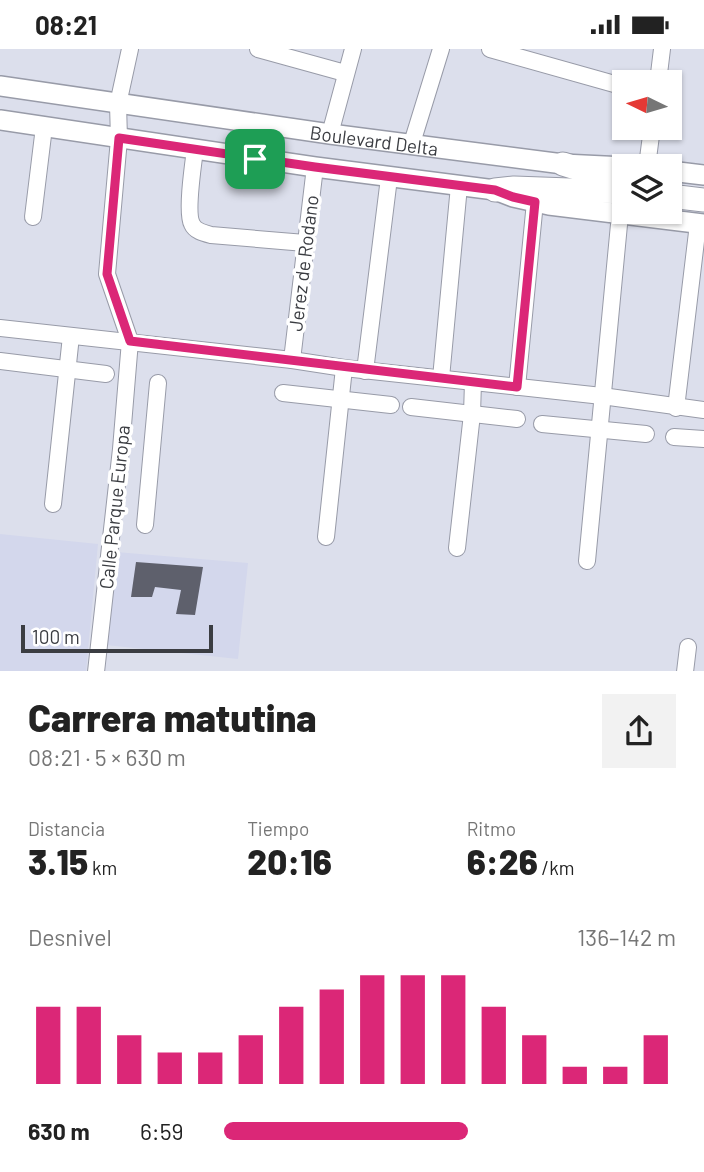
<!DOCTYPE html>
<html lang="es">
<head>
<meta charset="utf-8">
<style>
	body { margin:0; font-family:Barlow,sans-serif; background:#f2f2f2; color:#222; height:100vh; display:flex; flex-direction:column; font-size:26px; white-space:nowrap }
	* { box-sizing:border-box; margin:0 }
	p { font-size:23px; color:#767676 }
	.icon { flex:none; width:38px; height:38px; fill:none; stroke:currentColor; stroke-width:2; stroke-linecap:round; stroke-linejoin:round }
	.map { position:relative; height:622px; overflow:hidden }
	.details { display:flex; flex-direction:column; background:#fff; flex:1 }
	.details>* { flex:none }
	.needle { width:46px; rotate:275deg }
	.buttons { position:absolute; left:612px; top:21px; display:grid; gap:14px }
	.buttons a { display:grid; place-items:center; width:70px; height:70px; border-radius:0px; background:#fff; box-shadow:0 2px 5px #0004; font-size:35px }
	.scale { position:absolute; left:21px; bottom:18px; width:192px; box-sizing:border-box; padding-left:7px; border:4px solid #3b3d42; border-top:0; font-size:19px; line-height:24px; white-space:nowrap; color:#3b3d42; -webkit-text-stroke:5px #fff; paint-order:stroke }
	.pin { position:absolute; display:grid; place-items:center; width:60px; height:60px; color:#fff; margin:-30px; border-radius:14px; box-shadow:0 4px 10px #0006 }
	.round { display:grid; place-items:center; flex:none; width:74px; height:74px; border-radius:0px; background:#f2f2f2 }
	.overview { display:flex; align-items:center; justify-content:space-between; height:119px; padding:0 28px }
	h1 { font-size:38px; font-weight:800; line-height:52px }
	.stats { display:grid; grid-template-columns:repeat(3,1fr); gap:10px; height:119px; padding:7px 28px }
	.stats div { display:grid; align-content:center }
	.stats b { font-size:35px; font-weight:800 }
	.stats small { font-size:19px; font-weight:400 }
	.stats p { font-size:19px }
	.chart { height:196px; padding:14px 28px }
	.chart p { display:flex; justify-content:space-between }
	.chart svg { width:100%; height:126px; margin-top:7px; stroke:#db2777; stroke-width:6 }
	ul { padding:0 28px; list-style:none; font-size:23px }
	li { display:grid; grid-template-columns:112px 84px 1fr; align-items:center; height:52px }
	li i { height:18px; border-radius:9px; background:#db2777 }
	.status { display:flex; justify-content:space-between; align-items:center; height:49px; padding:0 35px; background:#fff; direction:ltr }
	.status svg { height:19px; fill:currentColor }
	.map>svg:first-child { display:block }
</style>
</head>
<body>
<div class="status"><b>08:21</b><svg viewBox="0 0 49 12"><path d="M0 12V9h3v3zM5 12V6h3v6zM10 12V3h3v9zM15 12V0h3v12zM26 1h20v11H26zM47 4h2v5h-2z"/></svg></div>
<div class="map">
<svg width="704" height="623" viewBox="0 0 704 623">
	<rect width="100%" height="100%" fill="#dcdfec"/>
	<g fill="#d3d7ec">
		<path d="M 0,485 L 98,495 L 86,622 L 0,622 Z"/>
		<path d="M 116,503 L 248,514 L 238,610 L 106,596 Z"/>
	</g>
	<path fill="#5e606c" d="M 136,513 L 203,518 L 195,566 L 176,565 L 181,541 L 155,538 L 152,548 L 131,548 Z"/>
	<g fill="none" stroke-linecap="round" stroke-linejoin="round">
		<defs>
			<g id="minor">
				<path d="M 258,0 L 345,24"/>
				<path d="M 490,0 L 625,38"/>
				<path d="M 658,33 L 662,0"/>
				<path d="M 330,85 L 353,0"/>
				<path d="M 412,94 L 441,0"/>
				<path d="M 195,101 C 193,116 186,164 192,175 C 195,182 203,184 211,186 L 305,194"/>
				<path d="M 647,117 L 652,79"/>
				<path d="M 33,168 L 44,78"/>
				<path d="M 0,279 L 292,311 L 344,319 L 602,347 L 704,361"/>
				<path d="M 292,311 L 315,118"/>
				<path d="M 0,312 L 106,325"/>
				<path d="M 365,322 L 389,129"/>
				<path d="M 441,329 L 459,137"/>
				<path d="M 517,338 L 535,153"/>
				<path d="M 283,344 L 391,356"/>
				<path d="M 411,358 L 517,370"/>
				<path d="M 676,359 L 698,175"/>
				<path d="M 542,375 L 646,385"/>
				<path d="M 674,388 L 704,390"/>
				<path d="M 53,455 L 71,287"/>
				<path d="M 145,476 L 158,334"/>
				<path d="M 326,488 L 344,319"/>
				<path d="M 457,499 L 472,365 L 473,333"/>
				<path d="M 587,512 L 620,165"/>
				<path d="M 96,623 L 121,400 L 130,292 L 107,225 L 119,90 L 118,55 L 130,0"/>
				<path d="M 685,623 L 688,598"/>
			</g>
			<g id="major">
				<path id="s1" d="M 0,37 L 330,85 L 563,115 L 625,118"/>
				<path d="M 0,71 L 315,118 L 495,141 L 513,148 L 549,156 L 704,175"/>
				<path d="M 670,122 L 704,126"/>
			</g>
			<g id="highway">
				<path d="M 563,115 L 595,125 L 625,130"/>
				<path d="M 495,141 L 514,139 L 625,143"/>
				<path d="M 670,147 L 704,151"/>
			</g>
		</defs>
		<use href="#minor" stroke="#989ba8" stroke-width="18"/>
		<use href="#major" stroke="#989ba8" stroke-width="22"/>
		<use href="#highway" stroke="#989ba8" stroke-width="25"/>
		<use href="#minor" stroke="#fff" stroke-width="16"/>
		<use href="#major" stroke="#fff" stroke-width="19"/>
		<use href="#highway" stroke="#fff" stroke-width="23"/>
	</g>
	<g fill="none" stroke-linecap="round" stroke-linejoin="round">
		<defs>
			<path id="route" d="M 119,89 L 315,118 L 495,141 L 513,148 L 535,153 L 517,338 L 130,292 L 107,225 Z"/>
		</defs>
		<use href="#route" stroke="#fff" stroke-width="14"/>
		<use href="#route" stroke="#db2777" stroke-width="9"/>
	</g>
	<g text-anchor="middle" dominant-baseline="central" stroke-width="7" stroke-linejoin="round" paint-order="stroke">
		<g font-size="19" fill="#3b3d42" stroke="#fff">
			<text stroke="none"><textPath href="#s1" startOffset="378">Boulevard Delta</textPath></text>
			<text transform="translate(303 214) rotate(-83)">Jerez de Rodano</text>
			<text transform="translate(114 458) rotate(-84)">Calle Parque Europa</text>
		</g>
	</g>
</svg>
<div class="buttons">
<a><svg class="needle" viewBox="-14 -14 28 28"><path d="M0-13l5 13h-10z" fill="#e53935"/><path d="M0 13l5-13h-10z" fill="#767676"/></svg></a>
<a><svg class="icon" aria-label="layers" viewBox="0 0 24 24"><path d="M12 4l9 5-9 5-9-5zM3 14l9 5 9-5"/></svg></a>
</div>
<div class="scale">100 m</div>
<div class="pin" style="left:255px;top:110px;background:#1e9e55"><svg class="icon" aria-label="arrive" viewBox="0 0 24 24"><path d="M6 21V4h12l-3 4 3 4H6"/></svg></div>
</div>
<section class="details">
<div class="overview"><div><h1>Carrera matutina</h1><p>08:21 · 5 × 630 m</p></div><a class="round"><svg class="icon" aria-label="share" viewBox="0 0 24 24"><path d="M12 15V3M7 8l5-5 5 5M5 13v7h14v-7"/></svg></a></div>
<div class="stats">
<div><p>Distancia</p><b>3.15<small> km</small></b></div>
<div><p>Tiempo</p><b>20:16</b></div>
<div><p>Ritmo</p><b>6:26<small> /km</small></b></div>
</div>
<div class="chart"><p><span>Desnivel</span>136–142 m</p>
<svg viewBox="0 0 160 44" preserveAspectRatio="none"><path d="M5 44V17M15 44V17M25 44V27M35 44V33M45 44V33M55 44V27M65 44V17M75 44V11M85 44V6M95 44V6M105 44V6M115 44V17M125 44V27M135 44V38M145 44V38M155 44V27"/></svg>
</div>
<ul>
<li><b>630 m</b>6:59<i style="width:54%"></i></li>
</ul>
</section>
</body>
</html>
